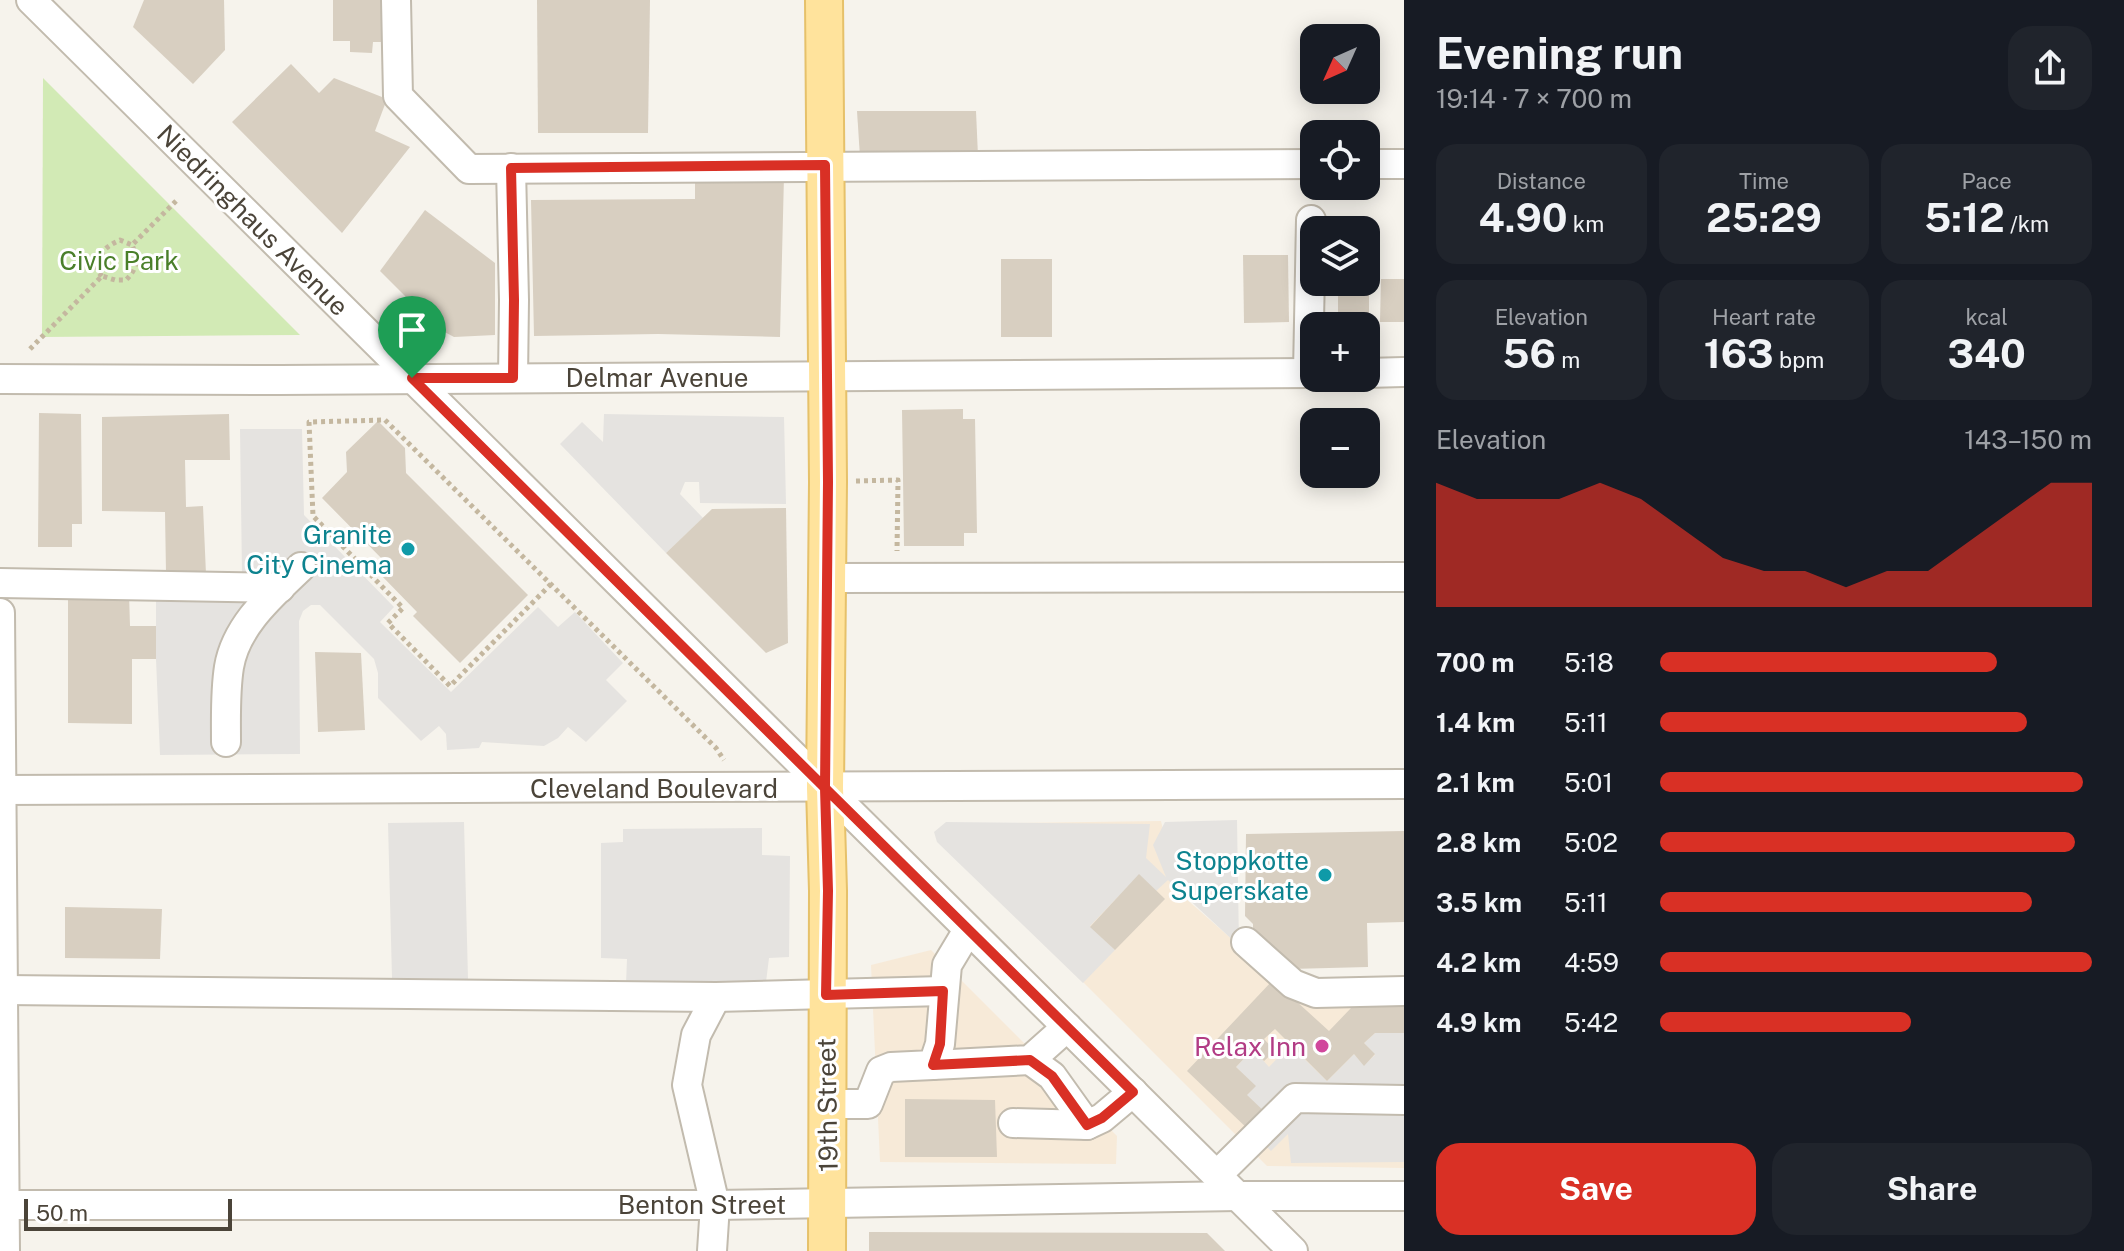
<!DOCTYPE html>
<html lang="en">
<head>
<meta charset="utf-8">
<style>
	body { margin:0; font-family:"Public Sans",sans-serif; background:#20242c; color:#f1f3f6; height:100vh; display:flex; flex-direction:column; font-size:30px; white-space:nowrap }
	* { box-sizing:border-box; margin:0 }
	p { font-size:26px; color:#9ea1a6 }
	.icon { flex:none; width:44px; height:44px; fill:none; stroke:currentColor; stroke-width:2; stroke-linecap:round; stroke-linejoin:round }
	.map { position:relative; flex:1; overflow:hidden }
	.details { display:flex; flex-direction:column; background:#171b24; width:720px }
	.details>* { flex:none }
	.needle { width:52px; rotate:225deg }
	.fabs { position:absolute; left:1300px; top:24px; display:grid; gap:16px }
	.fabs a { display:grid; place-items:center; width:80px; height:80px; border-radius:16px; background:#171b24; box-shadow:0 4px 20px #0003; font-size:40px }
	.scale { position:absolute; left:24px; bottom:20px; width:208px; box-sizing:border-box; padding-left:8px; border:4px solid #4b4439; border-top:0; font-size:22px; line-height:28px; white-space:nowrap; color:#4b4439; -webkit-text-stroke:6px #fff; paint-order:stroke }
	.pin { position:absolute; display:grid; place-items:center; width:68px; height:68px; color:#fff; margin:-82px -34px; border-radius:50% 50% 50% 0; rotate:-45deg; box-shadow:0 0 8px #0007 }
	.pin .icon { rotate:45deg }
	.round { display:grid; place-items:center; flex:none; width:84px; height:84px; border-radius:24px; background:#20242c }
	.head { display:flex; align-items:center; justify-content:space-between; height:136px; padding:0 32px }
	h1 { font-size:44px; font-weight:700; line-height:60px }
	.figures { display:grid; grid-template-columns:repeat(3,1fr); gap:12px; height:136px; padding:8px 32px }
	.figures div { display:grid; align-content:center; border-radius:20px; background:#20242c; text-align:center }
	.figures b { font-size:40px; font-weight:700 }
	.figures small { font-size:22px; font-weight:400 }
	.figures p { font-size:22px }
	.chart { height:224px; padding:16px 32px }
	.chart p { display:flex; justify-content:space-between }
	.chart svg { width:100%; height:144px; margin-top:8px; fill:#d93025; opacity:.7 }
	.cta { display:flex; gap:16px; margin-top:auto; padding:16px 32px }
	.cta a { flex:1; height:92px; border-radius:24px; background:#d93025; color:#fff; font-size:32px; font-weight:700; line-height:92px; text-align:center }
	.cta a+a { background:#20242c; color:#f1f3f6 }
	ul { padding:0 32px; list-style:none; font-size:26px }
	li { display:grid; grid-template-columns:128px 96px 1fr; align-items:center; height:60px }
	li i { height:20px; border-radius:10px; background:#d93025 }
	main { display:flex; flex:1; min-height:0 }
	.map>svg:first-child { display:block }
</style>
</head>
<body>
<main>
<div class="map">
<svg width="1404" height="1251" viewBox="0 0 1404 1251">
	<rect width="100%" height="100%" fill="#f6f3ec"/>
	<g fill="#f7ead8">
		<path d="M 1161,821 L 1177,891 L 1275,977 L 1404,994 L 1404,1168 L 1267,1166 L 940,839 L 947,824 Z"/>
		<path d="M 931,950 L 1117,1136 L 1116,1164 L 880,1162 L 871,965 Z"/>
	</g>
	<path fill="#d2eab5" d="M 43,78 L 300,335 L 42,337 Z"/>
	<g fill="#e5e3e0">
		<path d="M 604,414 L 784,417 L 786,504 L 700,503 L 699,482 L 685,482 L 680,494 L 703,518 L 666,553 L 560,444 L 582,422 L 603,442 Z"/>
		<path d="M 240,429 L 302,429 L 304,515 L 394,607 L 380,622 L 451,692 L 538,607 L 558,627 L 575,612 L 623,663 L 606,680 L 627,701 L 586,742 L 568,727 L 558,738 L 544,746 L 482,742 L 479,748 L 447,750 L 446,734 L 439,726 L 421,741 L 378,698 L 378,673 L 374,659 L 320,605 L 311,605 L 303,611 L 299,621 L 300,754 L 160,755 L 156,659 L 156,594 L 242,574 Z"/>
		<path d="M 1237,820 L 1239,946 L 1168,880 L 1156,891 L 1139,875 L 1090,926 L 1115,950 L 1083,983 L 937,842 L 934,832 L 946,822 L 1150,824 L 1146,858 L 1166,877 L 1153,845 L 1165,822 Z"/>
		<path d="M 464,822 L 468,979 L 392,978 L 388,823 Z"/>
		<path d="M 762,828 L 762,855 L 790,856 L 789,957 L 769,958 L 766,982 L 626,984 L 627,959 L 601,958 L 601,843 L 623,842 L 623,829 Z"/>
		<path d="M 1375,1033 L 1404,1033 L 1404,1162 L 1291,1163 L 1288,1134 L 1271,1151 L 1251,1132 L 1247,1095 L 1255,1086 L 1236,1067 L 1253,1049 L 1269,1067 L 1290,1045 L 1327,1081 L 1354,1054 L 1364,1065 L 1375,1055 L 1364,1043 Z"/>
	</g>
	<g fill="#d8cfc1">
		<path d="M 144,0 L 224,0 L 225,50 L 193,84 L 133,27 Z"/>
		<path d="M 333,0 L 385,0 L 385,42 L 373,42 L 372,53 L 350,52 L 350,41 L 333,41 Z"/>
		<path d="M 537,0 L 650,0 L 648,133 L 538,133 Z"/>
		<path d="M 291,64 L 319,93 L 334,78 L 387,99 L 375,131 L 410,147 L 342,233 L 232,122 Z"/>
		<path d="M 857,111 L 976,111 L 978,156 L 860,157 Z"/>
		<path d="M 695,176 L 784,176 L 780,337 L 658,334 L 534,336 L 531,200 L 695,199 Z"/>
		<path d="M 425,210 L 495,263 L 495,335 L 454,337 L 437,328 L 380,271 Z"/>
		<path d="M 1243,255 L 1288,255 L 1289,322 L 1244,323 Z"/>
		<rect x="1001" y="259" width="51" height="78"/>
		<path d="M 1381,279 L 1404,279 L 1404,322 L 1380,322 Z"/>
		<rect x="1338" y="282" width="31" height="40"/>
		<path d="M 963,409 L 963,419 L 975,419 L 977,533 L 964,533 L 964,546 L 904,546 L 902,410 Z"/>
		<path d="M 39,413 L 81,414 L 82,524 L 72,524 L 72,547 L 38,547 Z"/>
		<path d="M 229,414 L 230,460 L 185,460 L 186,507 L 203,506 L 206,574 L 166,573 L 165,512 L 102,511 L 102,417 Z"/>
		<path d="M 378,421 L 405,448 L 406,473 L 528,595 L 460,663 L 413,616 L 417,612 L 380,574 L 388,565 L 322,498 L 347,472 L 346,452 Z"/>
		<path d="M 786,508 L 788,643 L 766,653 L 666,553 L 712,509 Z"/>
		<path d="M 129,593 L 130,626 L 156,626 L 156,659 L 132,659 L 132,724 L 68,723 L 68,594 Z"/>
		<path d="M 315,652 L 361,653 L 365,730 L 318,732 Z"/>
		<path d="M 1404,831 L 1404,922 L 1367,923 L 1368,967 L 1290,969 L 1253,935 L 1253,924 L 1245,916 L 1246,834 Z"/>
		<path d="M 1139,874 L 1165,899 L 1115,950 L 1090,927 Z"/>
		<path d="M 65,907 L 162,909 L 160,959 L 65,958 Z"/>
		<path d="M 1273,980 L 1329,1031 L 1351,1008 L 1352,998 L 1404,997 L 1404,1033 L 1375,1033 L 1364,1043 L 1375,1054 L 1364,1066 L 1354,1054 L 1327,1081 L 1275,1029 L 1264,1039 L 1275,1051 L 1264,1061 L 1253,1049 L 1236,1067 L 1256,1086 L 1247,1095 L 1268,1115 L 1251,1132 L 1187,1071 Z"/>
		<path d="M 905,1099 L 995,1100 L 997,1157 L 905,1157 Z"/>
		<path d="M 869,1232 L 1207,1233 L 1225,1251 L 869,1251 Z"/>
	</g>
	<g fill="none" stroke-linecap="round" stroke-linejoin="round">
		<defs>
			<g id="minor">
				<path d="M 31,0 L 1293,1251"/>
				<path d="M 396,0 L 398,96 L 469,169 L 1314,164"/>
				<path d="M 1366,164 L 1404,164"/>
				<path d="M 511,168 L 514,300 L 513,378"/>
				<path d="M 1308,373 L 1311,220"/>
				<path d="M 1366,373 L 1404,372"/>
				<path d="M 0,379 L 280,380 L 1314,373"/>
				<path d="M 827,578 L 1404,577"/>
				<path d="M 0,583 L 280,588"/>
				<path d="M 0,613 L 5,1251"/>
				<path d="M 226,742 C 226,717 225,692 229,667 C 236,625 272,595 301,567"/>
				<path d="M 0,790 L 1404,784"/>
				<path d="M 1246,942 L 1293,984 L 1316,993 L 1404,991"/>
				<path d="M 4,990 L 716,997 L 943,991"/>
				<path d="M 1030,1060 L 1052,1076 L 1087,1125"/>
				<path d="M 933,1065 L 1030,1060 L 1067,1027"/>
				<path d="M 827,1104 L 868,1104 L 881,1071 L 891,1067 L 933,1065 L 940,1044 L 947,965 L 968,930"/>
				<path d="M 1013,1123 L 1087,1125 L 1102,1118 L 1133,1092"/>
				<path d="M 1217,1175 L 1295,1098 L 1404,1100"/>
				<path d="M 0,1205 L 715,1205 L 1238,1196 L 1404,1196"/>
				<path d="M 712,1251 L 715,1205 L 687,1085 L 696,1035 L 716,997"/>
			</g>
			<path id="major" d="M 824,0 L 828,482 L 825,788 L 828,891 L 827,1251"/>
		</defs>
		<use href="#minor" stroke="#c2bbae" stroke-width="32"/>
		<use href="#major" stroke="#e6c16a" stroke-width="40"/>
		<g stroke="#c4b79f" stroke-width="5" stroke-dasharray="4 4" stroke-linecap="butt">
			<path d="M 102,276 L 97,271 C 98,254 104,247 120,240 L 132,245"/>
			<path d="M 30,349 L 102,276 L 115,280 L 126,280 C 138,268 138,259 132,245 L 177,200"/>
			<path d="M 856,481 L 898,480 L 897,551"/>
			<path d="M 551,584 L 450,686 L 388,623 L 403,608 L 313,516 L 309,422 L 385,420 L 716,748 L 724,760"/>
		</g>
		<use href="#minor" stroke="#fff" stroke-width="28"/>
		<use href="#major" stroke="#ffe39c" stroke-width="36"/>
	</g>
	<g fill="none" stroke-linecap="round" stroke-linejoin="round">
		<defs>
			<path id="route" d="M 412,378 L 825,788 L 828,891 L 826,995 L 943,991 L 940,1044 L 933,1065 L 1030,1060 L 1052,1076 L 1087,1125 L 1102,1118 L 1133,1092 L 825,788 L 828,482 L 825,165 L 511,168 L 514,300 L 513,378 L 412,378"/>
		</defs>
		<use href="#route" stroke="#fff" stroke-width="16"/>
		<use href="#route" stroke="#d93025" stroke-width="10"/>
	</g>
	<g fill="#0f9aa8" stroke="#fff" stroke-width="3">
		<circle cx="408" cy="549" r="8"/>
		<circle cx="1325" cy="875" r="8"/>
	</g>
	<circle fill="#d1479c" stroke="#fff" stroke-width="3" cx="1322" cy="1046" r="8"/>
	<g text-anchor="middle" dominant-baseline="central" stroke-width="6" stroke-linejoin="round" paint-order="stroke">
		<g font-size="26" fill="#4b4439" stroke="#fff">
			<text transform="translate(253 220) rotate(45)">Niedringhaus Avenue</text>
			<text x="657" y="377">Delmar Avenue</text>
			<text x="654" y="788">Cleveland Boulevard</text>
			<text transform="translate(827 1105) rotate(-91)">19th Street</text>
			<text x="702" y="1204">Benton Street</text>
		</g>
		<g font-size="26" fill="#4a7f2a" stroke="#fff">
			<text x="119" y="260">Civic Park</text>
		</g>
		<g font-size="26" fill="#0d838f" stroke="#fff" text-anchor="end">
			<text x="392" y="534">Granite<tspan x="392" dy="30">City Cinema</tspan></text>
			<text x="1309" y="860">Stoppkotte<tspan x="1309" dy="30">Superskate</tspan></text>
		</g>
		<g font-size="26" fill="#b23c85" stroke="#fff" text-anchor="end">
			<text x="1306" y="1046">Relax Inn</text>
		</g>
	</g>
</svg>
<div class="fabs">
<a><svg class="needle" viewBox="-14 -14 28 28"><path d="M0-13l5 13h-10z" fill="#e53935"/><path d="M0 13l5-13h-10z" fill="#9ea1a6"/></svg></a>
<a><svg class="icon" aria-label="locate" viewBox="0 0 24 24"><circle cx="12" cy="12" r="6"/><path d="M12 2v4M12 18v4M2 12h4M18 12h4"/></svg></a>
<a><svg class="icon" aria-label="layers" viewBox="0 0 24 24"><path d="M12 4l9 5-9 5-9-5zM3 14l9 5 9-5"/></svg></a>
<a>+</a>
<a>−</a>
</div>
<div class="scale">50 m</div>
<div class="pin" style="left:412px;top:378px;background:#1e9e55"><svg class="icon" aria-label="arrive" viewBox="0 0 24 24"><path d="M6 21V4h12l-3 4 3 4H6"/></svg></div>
</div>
<section class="details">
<div class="head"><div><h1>Evening run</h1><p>19:14 · 7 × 700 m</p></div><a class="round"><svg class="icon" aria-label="share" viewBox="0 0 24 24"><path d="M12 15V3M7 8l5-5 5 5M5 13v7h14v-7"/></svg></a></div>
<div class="figures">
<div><p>Distance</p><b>4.90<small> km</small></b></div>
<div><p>Time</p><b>25:29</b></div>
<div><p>Pace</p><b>5:12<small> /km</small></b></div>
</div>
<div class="figures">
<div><p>Elevation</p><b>56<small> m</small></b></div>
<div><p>Heart rate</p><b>163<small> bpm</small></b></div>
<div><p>kcal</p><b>340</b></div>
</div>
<div class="chart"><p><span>Elevation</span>143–150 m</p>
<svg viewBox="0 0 160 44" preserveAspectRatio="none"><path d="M0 44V6L10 11L20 11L30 11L40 6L50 11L60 20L70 29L80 33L90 33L100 38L110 33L120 33L130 24L140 15L150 6L160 6V44z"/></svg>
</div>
<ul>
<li><b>700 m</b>5:18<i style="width:78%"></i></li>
<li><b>1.4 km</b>5:11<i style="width:85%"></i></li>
<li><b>2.1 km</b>5:01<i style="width:98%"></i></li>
<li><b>2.8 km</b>5:02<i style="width:96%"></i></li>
<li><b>3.5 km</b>5:11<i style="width:86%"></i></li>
<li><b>4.2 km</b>4:59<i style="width:100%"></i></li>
<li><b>4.9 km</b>5:42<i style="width:58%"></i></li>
</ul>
<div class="cta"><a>Save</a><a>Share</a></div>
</section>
</main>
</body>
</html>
